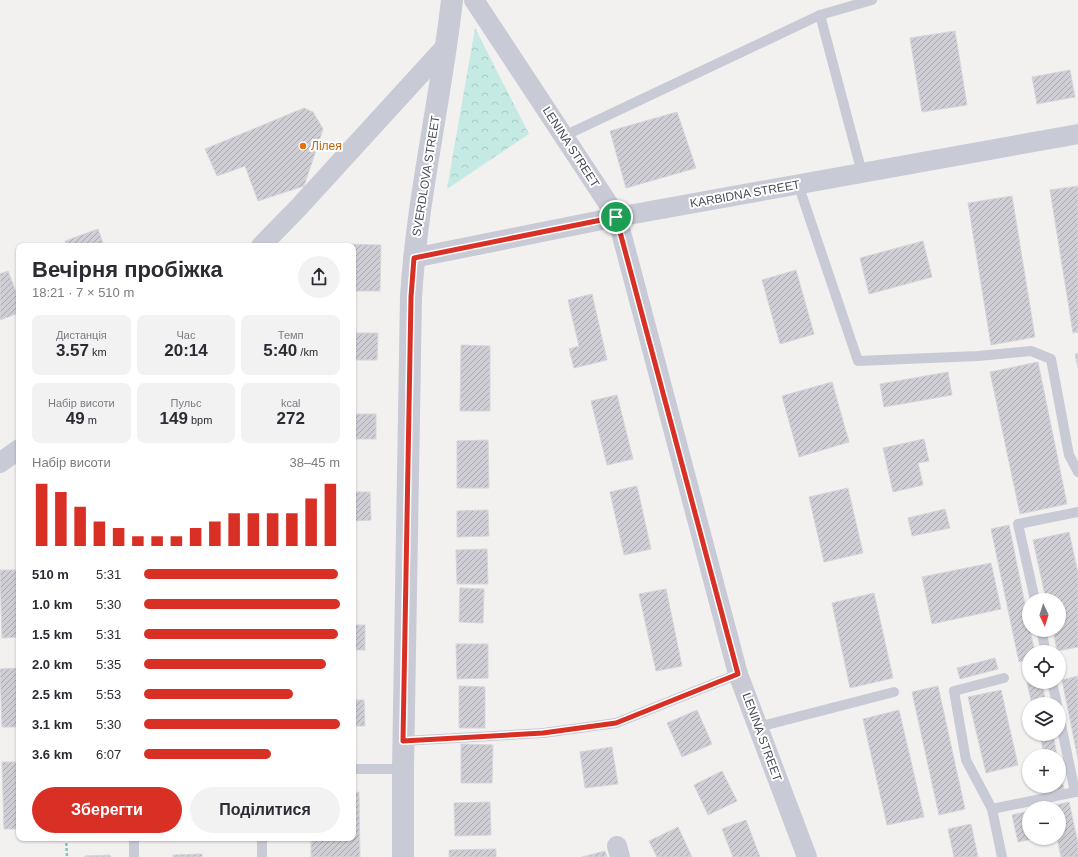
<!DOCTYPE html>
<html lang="uk">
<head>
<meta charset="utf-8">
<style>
	body { margin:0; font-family:Helvetica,sans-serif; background:#f2f2f3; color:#2b2b33; height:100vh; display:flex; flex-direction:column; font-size:15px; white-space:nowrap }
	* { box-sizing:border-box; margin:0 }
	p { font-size:13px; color:#7c7c81 }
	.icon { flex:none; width:22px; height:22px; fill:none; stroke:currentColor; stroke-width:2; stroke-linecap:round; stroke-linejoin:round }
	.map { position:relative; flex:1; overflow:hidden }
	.panel { position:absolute; left:16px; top:243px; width:340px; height:598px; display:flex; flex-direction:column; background:#fff; border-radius:8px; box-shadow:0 1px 3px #0004 }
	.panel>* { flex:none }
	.needle { width:26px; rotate:176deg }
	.tools { position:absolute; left:1022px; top:593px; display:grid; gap:8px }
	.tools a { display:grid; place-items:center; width:44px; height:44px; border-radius:50%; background:#fff; box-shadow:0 1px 3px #0004; font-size:20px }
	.pin { position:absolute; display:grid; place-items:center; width:34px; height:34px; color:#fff; margin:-17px; border:2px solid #fff; border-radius:50%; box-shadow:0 1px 4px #0007 }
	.round { display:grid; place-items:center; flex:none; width:42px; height:42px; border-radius:21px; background:#f2f2f3 }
	.headline { display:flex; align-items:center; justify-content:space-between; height:68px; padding:0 16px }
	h1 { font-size:22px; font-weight:700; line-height:30px }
	.metrics { display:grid; grid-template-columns:repeat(3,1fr); gap:6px; height:68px; padding:4px 16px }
	.metrics div { display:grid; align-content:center; border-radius:8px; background:#f2f2f3; text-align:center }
	.metrics b { font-size:17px; font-weight:700 }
	.metrics small { font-size:11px; font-weight:400 }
	.metrics p { font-size:11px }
	.chart { height:112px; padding:8px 16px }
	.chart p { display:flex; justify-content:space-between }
	.chart svg { width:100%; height:72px; margin-top:4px; stroke:#d93025; stroke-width:6 }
	.cta { display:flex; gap:8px; margin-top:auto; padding:8px 16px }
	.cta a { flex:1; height:46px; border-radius:24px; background:#d93025; color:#fff; font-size:16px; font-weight:700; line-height:46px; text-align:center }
	.cta a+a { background:#f2f2f3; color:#2b2b33 }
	ul { padding:0 16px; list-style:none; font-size:13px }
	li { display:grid; grid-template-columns:64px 48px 1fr; align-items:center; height:30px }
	li i { height:10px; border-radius:5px; background:#d93025 }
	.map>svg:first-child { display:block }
</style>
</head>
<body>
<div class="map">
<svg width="1078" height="857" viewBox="0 0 1078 857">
	<defs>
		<pattern id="forest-crowns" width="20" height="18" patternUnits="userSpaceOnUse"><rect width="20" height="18" fill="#c4eae3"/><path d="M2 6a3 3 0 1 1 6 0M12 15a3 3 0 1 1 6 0" fill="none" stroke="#aacac5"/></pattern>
		<pattern id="building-hatch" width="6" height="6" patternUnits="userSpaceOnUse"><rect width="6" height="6" fill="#ceced4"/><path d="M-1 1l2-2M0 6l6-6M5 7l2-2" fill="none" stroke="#a9a9af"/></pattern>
	</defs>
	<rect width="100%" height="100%" fill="#f2f1f0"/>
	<path fill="url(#forest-crowns)" d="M 475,28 L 529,134 L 447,189 Z"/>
	<g fill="url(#building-hatch)" stroke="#d5d5db">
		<path d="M 955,31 L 967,105 L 922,112 L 910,38 Z"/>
		<path d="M 1070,70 L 1075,97 L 1037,104 L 1032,77 Z"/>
		<path d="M 304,108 L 313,112 L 323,129 L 304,186 L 258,201 L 245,166 L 217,176 L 205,149 Z"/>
		<path d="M 677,112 L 696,168 L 626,188 L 610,131 Z"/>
		<path d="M 1078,186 L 1078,332 L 1073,333 L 1050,190 Z"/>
		<path d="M 1012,196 L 1035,337 L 991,345 L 968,203 Z"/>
		<path d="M 98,229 L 104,246 L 66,246 L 65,241 Z"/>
		<path d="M 923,241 L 932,277 L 869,294 L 860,258 Z"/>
		<path d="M 343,244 L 381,245 L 380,291 L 353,291 L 353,246 L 342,246 Z"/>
		<path d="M 796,270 L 814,334 L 780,344 L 762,280 Z"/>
		<path d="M 8,271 L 19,300 L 19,313 L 0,320 L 0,274 Z"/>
		<path d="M 592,294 L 607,360 L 574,368 L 569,349 L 579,346 L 568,300 Z"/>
		<path d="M 353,333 L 378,333 L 377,360 L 353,360 Z"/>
		<path d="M 461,345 L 490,346 L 490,411 L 460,411 Z"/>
		<path d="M 1078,353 L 1078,368 L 1075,354 Z"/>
		<path d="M 1038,362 L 1067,504 L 1020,514 L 990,372 Z"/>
		<path d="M 948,372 L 952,395 L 884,407 L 880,384 Z"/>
		<path d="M 832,382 L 849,442 L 799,457 L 782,396 Z"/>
		<path d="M 617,395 L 633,459 L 607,465 L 591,401 Z"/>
		<rect x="353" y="414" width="23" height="25"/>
		<path d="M 924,439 L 929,461 L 918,463 L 923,485 L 893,492 L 883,448 Z"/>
		<path d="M 488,440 L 489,488 L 457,488 L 457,441 Z"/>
		<path d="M 637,486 L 651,549 L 624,555 L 610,492 Z"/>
		<path d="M 848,488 L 863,553 L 824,562 L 809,497 Z"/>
		<path d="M 353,492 L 370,492 L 371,520 L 353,521 Z"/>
		<path d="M 945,509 L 950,528 L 912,536 L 908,518 Z"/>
		<path d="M 488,510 L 489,536 L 457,537 L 457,511 Z"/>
		<path d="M 1009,525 L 1029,624 L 1029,630 L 1030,630 L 1035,652 L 1029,652 L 1029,660 L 1019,662 L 991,529 Z"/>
		<path d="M 1069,532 L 1078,573 L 1078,647 L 1057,651 L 1053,630 L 1059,630 L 1059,600 L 1046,600 L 1033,540 Z"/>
		<path d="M 487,549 L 488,584 L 457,584 L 456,550 Z"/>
		<path d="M 991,563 L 1001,609 L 932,624 L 922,577 Z"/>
		<path d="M 0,570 L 19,570 L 19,637 L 2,638 Z"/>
		<path d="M 460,588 L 484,589 L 483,623 L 459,622 Z"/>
		<path d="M 666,589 L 682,666 L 656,671 L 639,594 Z"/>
		<path d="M 874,593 L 893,678 L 850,688 L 832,603 Z"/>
		<rect x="353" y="625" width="12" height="25"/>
		<path d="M 456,644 L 488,644 L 488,678 L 457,679 Z"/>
		<path d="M 995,658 L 998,669 L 960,679 L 957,668 Z"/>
		<path d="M 19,668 L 19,727 L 2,727 L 0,669 Z"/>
		<path d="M 1078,676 L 1078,759 L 1062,680 Z"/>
		<path d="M 1034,682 L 1042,682 L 1046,704 L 1032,704 L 1027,683 Z"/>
		<path d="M 459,686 L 485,687 L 485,728 L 459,728 Z"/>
		<path d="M 938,686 L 965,809 L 939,815 L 912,692 Z"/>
		<path d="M 1001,690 L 1018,765 L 986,773 L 968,697 Z"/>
		<path d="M 353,700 L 364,700 L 365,726 L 353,726 Z"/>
		<path d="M 697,710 L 712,744 L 682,757 L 667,723 Z"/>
		<path d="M 899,710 L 924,817 L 887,825 L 863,719 Z"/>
		<path d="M 1029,715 L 1029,725 L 1025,726 L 1023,717 Z"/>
		<path d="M 1040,734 L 1053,734 L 1057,756 L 1044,756 Z"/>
		<path d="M 461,744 L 493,745 L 492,783 L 461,783 Z"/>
		<path d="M 612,747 L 618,784 L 585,788 L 580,752 Z"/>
		<path d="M 2,762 L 19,762 L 19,829 L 4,829 Z"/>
		<path d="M 1059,765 L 1064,789 L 1053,791 L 1052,786 L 1059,786 Z"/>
		<path d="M 722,771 L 737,801 L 708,815 L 694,785 Z"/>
		<path d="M 359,792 L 360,857 L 311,857 L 311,838 L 353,838 L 353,793 Z"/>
		<path d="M 490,802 L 491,835 L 455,836 L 454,803 Z"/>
		<path d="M 1069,802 L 1078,843 L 1078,857 L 1061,857 L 1057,838 L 1059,838 L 1059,808 L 1042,808 Z"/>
		<path d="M 1029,811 L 1029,838 L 1037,838 L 1018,842 L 1012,815 Z"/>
		<path d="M 746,820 L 760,857 L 733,857 L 722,829 Z"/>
		<path d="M 971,824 L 978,857 L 954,857 L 948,829 Z"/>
		<path d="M 678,827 L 692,857 L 657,857 L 649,841 Z"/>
		<path d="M 496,849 L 496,857 L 449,857 L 449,850 Z"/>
		<path d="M 605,851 L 607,857 L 582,857 Z"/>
		<path d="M 202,854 L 202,857 L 173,857 L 173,855 Z"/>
		<path d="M 110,855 L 111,857 L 85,857 L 85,856 Z"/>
	</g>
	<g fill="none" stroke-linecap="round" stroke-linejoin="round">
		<path stroke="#80c5c0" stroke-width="2.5" stroke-dasharray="3 2" stroke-linecap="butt" d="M 66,838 L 67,857"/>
		<g stroke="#c8cad5" stroke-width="10">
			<path d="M 564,136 L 820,15"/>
			<path d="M 862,173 L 820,15 L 872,0"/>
			<path d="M 798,184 L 858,361 L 978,356 L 1031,351 L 1051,359 L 1069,455 L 1078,472"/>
			<path d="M 1035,600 L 1018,524 L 1078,512"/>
			<path d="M 1041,630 L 1046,652"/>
			<path d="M 1052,682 L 1057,704"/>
			<path d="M 1059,715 L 1075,792 L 1078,792"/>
			<path d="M 758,727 L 894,692"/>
			<path d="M 403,741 L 543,733 L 616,723 L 738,674"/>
			<path d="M 353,769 L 403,769"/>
			<path d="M 992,809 L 966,760 L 954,691 L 1004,678"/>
			<path d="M 134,838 L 134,857"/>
			<path d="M 262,838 L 262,857"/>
			<path d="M 1002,857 L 992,809 L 1075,792"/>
		</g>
		<g stroke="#c8cad5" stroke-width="20">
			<path d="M 474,0 L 617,217 L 738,674 L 807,857"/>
			<path d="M 261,246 L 299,207 L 447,45"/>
			<path d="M 413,258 L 617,217 L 1078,134"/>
			<path d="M 0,463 L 19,449"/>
			<path d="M 617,846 L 620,857"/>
		</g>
		<path stroke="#c8cad5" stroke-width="22" d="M 403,857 L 403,769 L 411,297 C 417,198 441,99 452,0"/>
	</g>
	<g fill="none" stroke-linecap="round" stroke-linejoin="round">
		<defs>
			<path id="route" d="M 616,217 L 738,674 L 616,723 L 543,733 L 403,741 L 411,297 L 414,258 Z"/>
		</defs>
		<use href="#route" stroke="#fff" stroke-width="8"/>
		<use href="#route" stroke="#d93025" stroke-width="5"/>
	</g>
	<circle fill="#e8710a" stroke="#fff" stroke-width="1.5" cx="303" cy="146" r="4"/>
	<g text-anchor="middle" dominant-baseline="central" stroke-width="4" stroke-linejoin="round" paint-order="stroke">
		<g font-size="12" fill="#c56008" stroke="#fff" text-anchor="start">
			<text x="311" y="146">Лілея</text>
		</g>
		<g font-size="12" fill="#4a4c5b" stroke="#fff">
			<text transform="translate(571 147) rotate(57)">LENINA STREET</text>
			<text transform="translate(426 176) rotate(-81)">SVERDLOVA STREET</text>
			<text transform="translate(745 194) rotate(-10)">KARBIDNA STREET</text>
			<text transform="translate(762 737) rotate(70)">LENINA STREET</text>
		</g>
	</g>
</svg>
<div class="tools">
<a><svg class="needle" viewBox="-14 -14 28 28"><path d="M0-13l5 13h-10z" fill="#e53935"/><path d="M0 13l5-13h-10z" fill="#7c7c81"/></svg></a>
<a><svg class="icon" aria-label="locate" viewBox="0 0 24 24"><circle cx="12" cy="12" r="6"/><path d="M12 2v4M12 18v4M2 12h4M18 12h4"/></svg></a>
<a><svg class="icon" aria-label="layers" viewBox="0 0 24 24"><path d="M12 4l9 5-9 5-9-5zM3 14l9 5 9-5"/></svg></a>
<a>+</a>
<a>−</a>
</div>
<div class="pin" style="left:616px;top:217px;background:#1e9e55"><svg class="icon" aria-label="arrive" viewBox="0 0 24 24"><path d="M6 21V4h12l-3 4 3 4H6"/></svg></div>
<section class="panel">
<div class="headline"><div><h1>Вечірня пробіжка</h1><p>18:21 · 7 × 510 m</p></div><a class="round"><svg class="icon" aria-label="share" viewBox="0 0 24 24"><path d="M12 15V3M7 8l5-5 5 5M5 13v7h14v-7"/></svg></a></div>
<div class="metrics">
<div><p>Дистанція</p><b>3.57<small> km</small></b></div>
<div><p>Час</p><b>20:14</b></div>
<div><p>Темп</p><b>5:40<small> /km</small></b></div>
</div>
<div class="metrics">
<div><p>Набір висоти</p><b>49<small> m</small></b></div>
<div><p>Пульс</p><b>149<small> bpm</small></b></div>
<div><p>kcal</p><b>272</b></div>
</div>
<div class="chart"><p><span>Набір висоти</span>38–45 m</p>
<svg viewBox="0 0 160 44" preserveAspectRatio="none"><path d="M5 44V6M15 44V11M25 44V20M35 44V29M45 44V33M55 44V38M65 44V38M75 44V38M85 44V33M95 44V29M105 44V24M115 44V24M125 44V24M135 44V24M145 44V15M155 44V6"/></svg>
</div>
<ul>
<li><b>510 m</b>5:31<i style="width:99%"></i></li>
<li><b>1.0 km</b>5:30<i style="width:100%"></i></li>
<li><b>1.5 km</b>5:31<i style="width:99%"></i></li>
<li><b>2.0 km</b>5:35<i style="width:93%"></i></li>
<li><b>2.5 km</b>5:53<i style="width:76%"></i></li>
<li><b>3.1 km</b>5:30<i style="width:100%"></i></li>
<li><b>3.6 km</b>6:07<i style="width:65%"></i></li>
</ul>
<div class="cta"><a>Зберегти</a><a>Поділитися</a></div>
</section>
</div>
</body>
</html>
